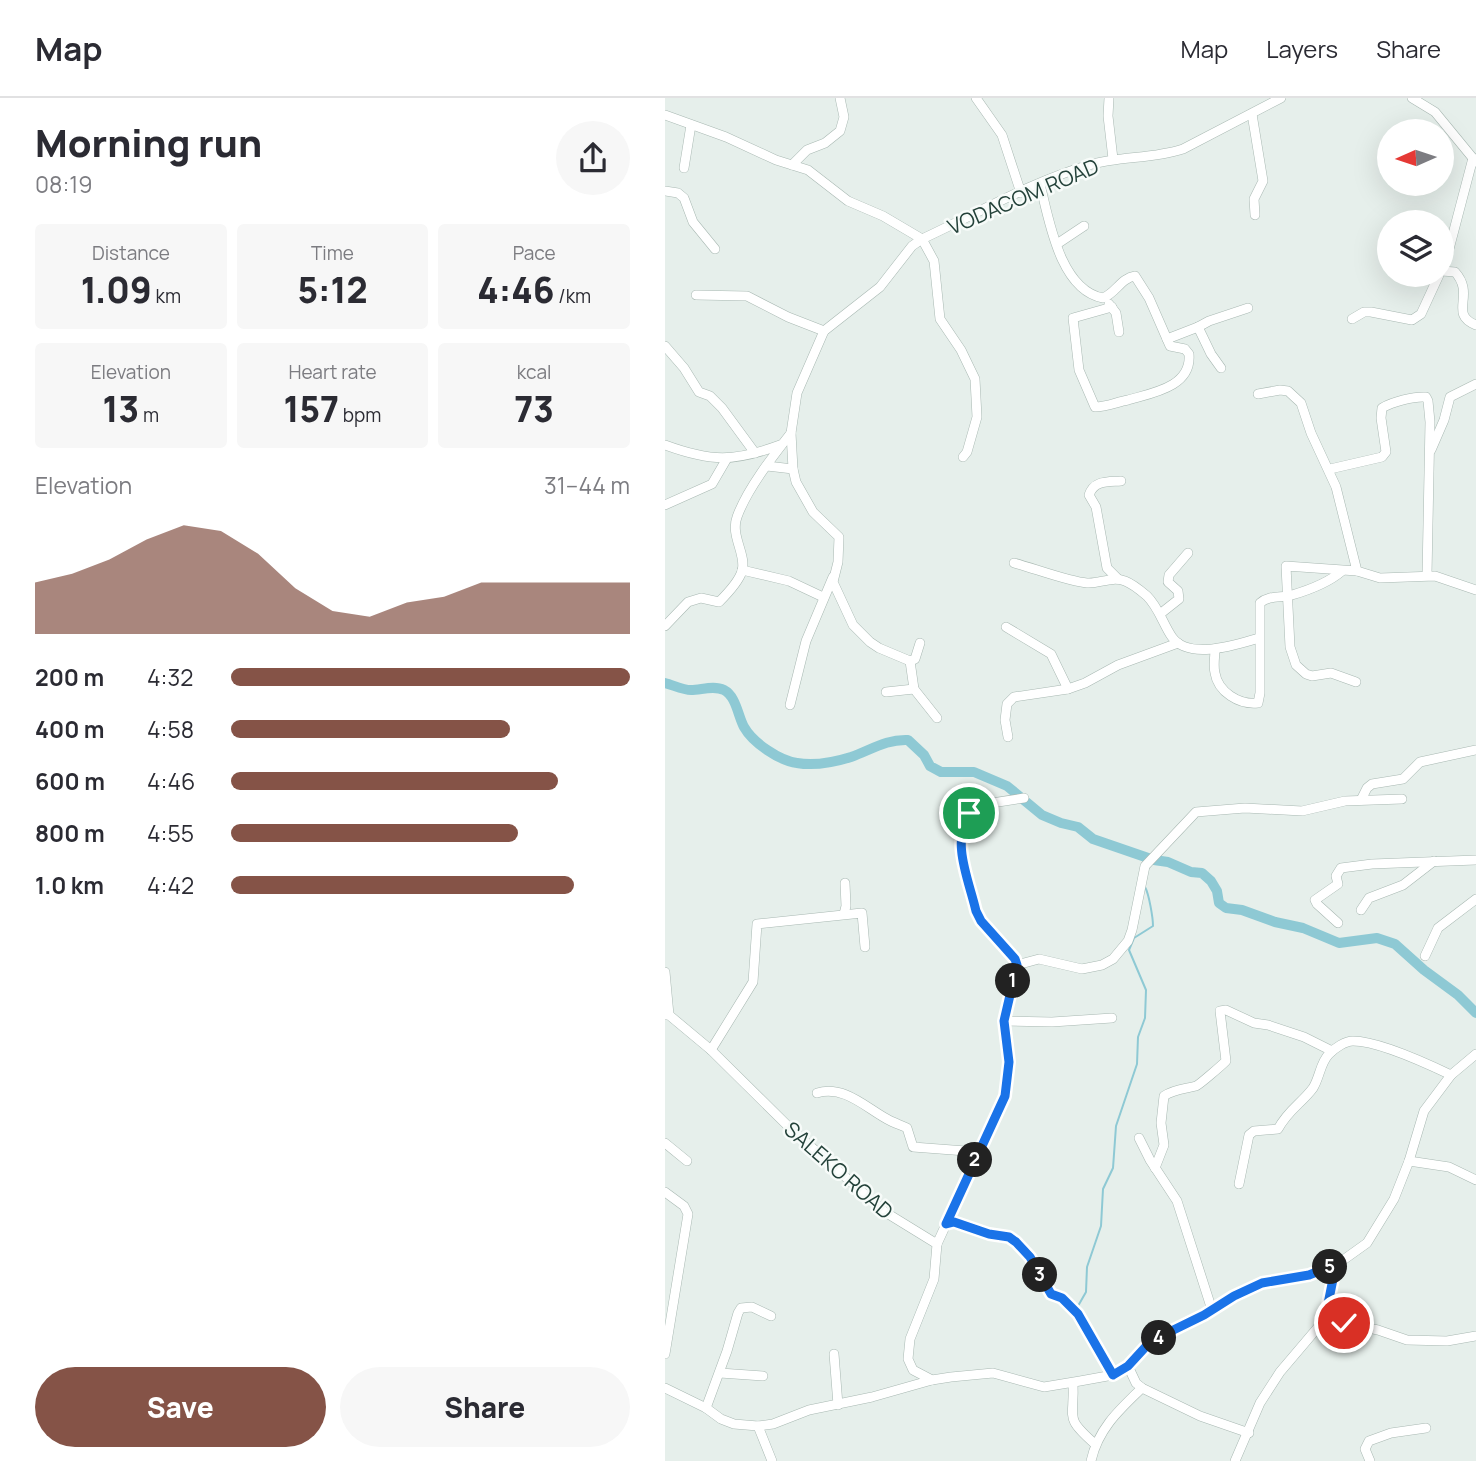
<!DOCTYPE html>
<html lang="en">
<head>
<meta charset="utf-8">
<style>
	body { margin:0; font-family:Manrope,sans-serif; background:#f7f7f7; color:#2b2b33; height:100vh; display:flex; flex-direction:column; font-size:26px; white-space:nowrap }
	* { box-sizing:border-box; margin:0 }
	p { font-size:23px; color:#7c7c81 }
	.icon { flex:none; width:38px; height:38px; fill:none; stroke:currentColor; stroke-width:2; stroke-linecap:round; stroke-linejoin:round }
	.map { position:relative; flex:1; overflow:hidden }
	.drawer { display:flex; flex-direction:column; background:#fff; width:665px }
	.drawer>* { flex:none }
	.needle { width:46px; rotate:267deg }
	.buttons { position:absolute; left:712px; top:21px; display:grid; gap:14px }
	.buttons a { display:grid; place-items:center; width:77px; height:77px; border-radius:50%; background:#fff; box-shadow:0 7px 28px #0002; font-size:35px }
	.pin { position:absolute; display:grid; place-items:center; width:60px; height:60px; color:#fff; margin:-30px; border:4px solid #fff; border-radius:50%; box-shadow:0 2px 7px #0007 }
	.km { position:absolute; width:35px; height:35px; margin:-18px; border-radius:50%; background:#222; color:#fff; font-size:19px; line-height:35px; text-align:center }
	.round { display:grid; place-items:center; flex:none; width:74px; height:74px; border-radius:37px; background:#f7f7f7 }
	.head { display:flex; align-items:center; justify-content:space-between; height:119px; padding:0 35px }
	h1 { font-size:38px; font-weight:800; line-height:52px }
	.figures { display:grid; grid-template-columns:repeat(3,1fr); gap:10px; height:119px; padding:7px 35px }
	.figures div { display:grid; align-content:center; border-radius:7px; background:#f7f7f7; text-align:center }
	.figures b { font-size:35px; font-weight:800 }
	.figures small { font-size:19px; font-weight:400 }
	.figures p { font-size:19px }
	.chart { height:196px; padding:14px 35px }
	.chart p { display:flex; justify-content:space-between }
	.chart svg { width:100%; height:126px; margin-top:7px; fill:#855347; opacity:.7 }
	.cta { display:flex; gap:14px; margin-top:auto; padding:14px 35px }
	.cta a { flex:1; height:80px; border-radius:42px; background:#855347; color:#fff; font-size:28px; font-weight:800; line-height:80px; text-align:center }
	.cta a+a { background:#f7f7f7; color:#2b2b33 }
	ul { padding:0 35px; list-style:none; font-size:23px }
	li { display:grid; grid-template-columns:112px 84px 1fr; align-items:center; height:52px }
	li i { height:18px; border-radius:9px; background:#855347 }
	header { display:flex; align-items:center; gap:42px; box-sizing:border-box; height:98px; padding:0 35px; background:#fff; border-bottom:2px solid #e1e1e2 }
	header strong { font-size:33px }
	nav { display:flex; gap:38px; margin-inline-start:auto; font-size:24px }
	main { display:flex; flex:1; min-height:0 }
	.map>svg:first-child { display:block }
</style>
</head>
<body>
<header>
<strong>Map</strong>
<nav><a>Map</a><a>Layers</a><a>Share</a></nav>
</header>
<main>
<section class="drawer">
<div class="head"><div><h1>Morning run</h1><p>08:19</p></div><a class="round"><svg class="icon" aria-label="share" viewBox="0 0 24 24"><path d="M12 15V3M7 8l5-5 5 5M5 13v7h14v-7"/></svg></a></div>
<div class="figures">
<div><p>Distance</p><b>1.09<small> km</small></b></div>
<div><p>Time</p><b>5:12</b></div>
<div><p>Pace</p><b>4:46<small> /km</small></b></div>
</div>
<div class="figures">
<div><p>Elevation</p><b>13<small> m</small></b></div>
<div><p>Heart rate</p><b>157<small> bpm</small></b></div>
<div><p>kcal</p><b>73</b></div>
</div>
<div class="chart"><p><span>Elevation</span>31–44 m</p>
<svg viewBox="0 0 160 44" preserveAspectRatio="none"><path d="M0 44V26L10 23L20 18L30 11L40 6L50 8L60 16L70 28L80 36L90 38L100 33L110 31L120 26L130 26L140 26L150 26L160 26V44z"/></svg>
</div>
<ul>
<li><b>200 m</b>4:32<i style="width:100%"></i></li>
<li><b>400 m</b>4:58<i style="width:70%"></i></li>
<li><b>600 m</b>4:46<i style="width:82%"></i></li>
<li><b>800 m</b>4:55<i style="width:72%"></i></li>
<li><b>1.0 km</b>4:42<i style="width:86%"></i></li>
</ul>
<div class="cta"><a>Save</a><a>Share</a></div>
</section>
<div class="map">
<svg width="811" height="1363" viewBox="0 0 811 1363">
	<rect width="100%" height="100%" fill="#e6efeb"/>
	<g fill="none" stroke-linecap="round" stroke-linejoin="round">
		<path stroke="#8ec9d4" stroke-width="2" d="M 413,1208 L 421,1194 L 422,1169 L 436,1128 L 438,1091 L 448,1070 L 451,1028 L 472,966 L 473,939 L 480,920 L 481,892 L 464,852 L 469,840 L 488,828 C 488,820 484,796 480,789"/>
		<path stroke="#8ec9d4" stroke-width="10" d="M 0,585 C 8,587 18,592 26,592 C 36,592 49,587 59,592 C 71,598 73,618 79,629 C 88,645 115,663 132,665 C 149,668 170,664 186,659 C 206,652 221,641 243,642 L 259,657 L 265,668 L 276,674 L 309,674 L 342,688 L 377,717 L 396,725 L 413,729 L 428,741 L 489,762 L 503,764 L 526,774 L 537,775 L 546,783 L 552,793 L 554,805 L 561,810 L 577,812 L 610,824 L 638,830 L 674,845 L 712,840 L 730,846 L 759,872 L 793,897 L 811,915"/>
		<defs>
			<g id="minor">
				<path d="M 311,0 L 337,37 L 356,95"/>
				<path d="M 444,0 L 443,18 L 448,61"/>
				<path d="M 747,0 L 770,14 L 811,64"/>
				<path d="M 587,16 L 598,83 L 589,101 L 590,117"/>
				<path d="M 0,17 L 61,39 L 111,62 L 143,72 L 183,103 L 218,118 L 257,141 L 269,163 L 275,221 L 296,252 L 310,281 L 312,319 L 302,354 L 298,359"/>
				<path d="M 127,67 L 142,52 L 160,45 L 175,33 L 179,19 L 175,0"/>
				<path d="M 19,70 L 26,27"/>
				<path d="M 375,86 C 384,122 395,192 438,200 C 451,195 456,180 470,178 L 484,200 L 505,248 L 520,251 L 524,256 C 527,289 487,295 463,302 C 452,304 441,309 430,309 L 414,272 L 408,220 L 447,209"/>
				<path d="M 0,93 L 13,95 L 19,100 L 28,124 L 50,151"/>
				<path d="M 392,146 L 419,128"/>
				<path d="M 777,170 L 783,155 L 808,60"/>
				<path d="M 777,173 L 790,174 C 811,197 783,216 811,227"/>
				<path d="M 31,197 L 82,198 L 123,219 L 159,233"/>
				<path d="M 444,206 L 451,215 L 454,234"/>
				<path d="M 687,221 L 699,214 L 706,214 L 747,222 L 756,216 L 774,177"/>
				<path d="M 533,229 L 544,223 L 583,210"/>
				<path d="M 502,241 L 533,229 L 546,256 L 556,270"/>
				<path d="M 0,248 L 19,270 L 34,294 L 45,298 L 57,310 L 90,355"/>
				<path d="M 593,296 L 615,292 L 623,293 L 636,305 L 646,335 L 671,389 L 692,473 L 715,480 L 770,478 L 811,492"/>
				<path d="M 0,347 C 46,364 69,364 115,347"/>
				<path d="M 766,352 L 779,322 L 785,299 L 811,286"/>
				<path d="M 102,368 L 128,371"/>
				<path d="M 665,371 L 717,359 L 721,354 L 716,320 L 717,310 C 727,304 749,298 761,299 L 763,303 L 765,324 L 762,477"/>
				<path d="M 0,407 L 47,386 L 61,362"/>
				<path d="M 349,465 C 368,470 405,484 422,485 C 435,486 446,478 460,483 C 468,486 475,492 482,498 C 494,510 498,526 507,539 C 524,563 573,546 594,540"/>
				<path d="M 77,472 L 124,483 L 158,499"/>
				<path d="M 453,481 L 442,470 L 431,409 L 424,397 C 429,382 443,384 456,383"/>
				<path d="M 495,516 L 514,501 L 513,493 L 503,484 L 504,477 L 523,455"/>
				<path d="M 0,528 L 23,504 L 36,500 L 54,504 C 61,497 74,483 77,473 C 82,457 65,438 72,419 C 82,391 108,358 126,335"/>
				<path d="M 341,529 L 386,556 L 403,591"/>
				<path d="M 255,545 L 250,561 L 245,563 L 214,550 L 205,544 L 188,527 L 168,484 L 173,464 L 174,439 L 148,414 L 131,384 L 128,371 L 126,335 L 132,295 L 159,233 L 215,189 L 247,148 L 257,141 C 311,116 366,84 424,67 C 455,58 488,61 518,51 L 616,0"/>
				<path d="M 550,551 C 550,559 548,567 550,575 C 553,594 574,607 593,605 L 595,595 L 595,505 C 604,497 616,500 627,497 C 644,492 663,485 677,473"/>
				<path d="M 245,563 L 249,591 L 272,620"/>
				<path d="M 691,584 L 666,575 L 647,578 L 641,576 L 631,567 L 625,549 L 621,468 L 692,473"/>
				<path d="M 221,594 L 249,591"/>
				<path d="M 125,607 L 141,543 L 168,479"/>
				<path d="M 343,639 L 340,622 L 342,606 L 349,599 L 403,591 L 420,585 L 453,567 L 513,545"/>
				<path d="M 696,702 L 702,690 L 707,686 L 738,681 L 755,664 L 811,652"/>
				<path d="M 696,812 L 704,800 L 738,787 L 769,763"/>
				<path d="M 179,816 L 181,808 L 180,785"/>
				<path d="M 673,825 L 652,806 L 650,802 L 673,786 L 671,778 L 676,770 L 707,766 L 811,762"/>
				<path d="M 760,858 L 773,830 L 811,801"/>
				<path d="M 352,867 L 374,861 L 417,871 L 437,867 L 448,861 L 463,843 L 467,832 L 480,768 L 531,714 L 580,710 L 637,713 L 680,703 L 737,701"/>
				<path d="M 0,874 L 4,917"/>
				<path d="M 0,917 L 4,917 L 46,952 L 126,1031 L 220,1114 L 272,1146 L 269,1181 L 245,1241 L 243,1261 L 248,1272 L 267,1282"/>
				<path d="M 339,923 L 387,924 L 447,920"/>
				<path d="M 46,952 L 88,884 L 92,826 L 197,815 L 200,849"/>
				<path d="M 152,995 C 179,987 200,1009 222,1021 C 229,1025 236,1027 242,1030 L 248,1049 L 314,1054"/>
				<path d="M 474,1040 L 485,1062 L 512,1103 L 547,1212"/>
				<path d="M 0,1045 L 22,1063"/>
				<path d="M 744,1063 L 784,1069 L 811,1082"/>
				<path d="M 490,1070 L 499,1047 L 496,1025 L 499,998 C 509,991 520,991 531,988 C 534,987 557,967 561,963 L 555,913 L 561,912 L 589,925 L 603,927 L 639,939 L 667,953"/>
				<path d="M 574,1086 L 584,1037 L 589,1033 L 613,1031 C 623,1012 637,1005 648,990 C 655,979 655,965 664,956 C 670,950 680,943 688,943 C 712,943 763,966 786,977"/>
				<path d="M 0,1094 L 19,1108 L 23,1116 L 0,1256"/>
				<path d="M 281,1126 L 289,1124 L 324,1136 L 344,1139 L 350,1144 L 365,1159 L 386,1196 L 397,1200 L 413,1216 L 448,1277"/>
				<path d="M 272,1146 L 340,998 L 344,964 L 339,923 L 352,867 L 350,861 L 313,817 L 298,762 L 296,734 L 304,715 L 314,707 L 359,700"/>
				<path d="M 660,1221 L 713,1232 L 742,1242 L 782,1243 L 811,1238"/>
				<path d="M 169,1256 L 173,1307"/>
				<path d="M 463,1268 L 471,1285 L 477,1290 L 535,1318 L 584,1335"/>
				<path d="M 55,1275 L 98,1278"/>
				<path d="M 408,1285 C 410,1321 398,1318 430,1346"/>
				<path d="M 0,1290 L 41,1310 L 56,1321 L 69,1326 L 93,1328 L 108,1326 L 144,1312 L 207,1299 L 267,1282 L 286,1279 L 328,1275 L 379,1289 L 415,1283 L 448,1277 L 463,1268 L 486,1243 L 539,1217 L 586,1190 L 604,1183 L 644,1177 L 674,1165"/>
				<path d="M 41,1310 L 62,1253 L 73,1215 L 76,1210 L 87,1209 L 106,1218"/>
				<path d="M 93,1328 L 107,1363"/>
				<path d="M 426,1363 C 433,1331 454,1312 477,1290"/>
				<path d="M 570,1363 L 595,1305 L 615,1274 L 660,1221 L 668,1181 L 674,1165 L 702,1145 L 729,1101 L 744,1063 L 759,1013 L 786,977 L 811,956"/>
				<path d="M 705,1363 L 700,1351 L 704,1343 L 726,1335 L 761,1330"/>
			</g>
		</defs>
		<use href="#minor" stroke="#a8b8b2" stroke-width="10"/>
		<use href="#minor" stroke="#fff" stroke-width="9"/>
	</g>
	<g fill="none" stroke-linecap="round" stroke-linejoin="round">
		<defs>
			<path id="route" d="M 304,715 C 286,745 304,782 311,813 L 316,823 L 350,861 L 352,867 L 339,923 L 344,964 L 340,998 L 281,1126 L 289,1124 L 324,1136 L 344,1139 L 351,1144 L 365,1159 L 386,1196 L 397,1200 L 413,1216 L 448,1277 L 463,1268 L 486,1243 L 539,1217 L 569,1198 L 597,1185 L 644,1177 L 674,1165 L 668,1181 L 660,1221 L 679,1225"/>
		</defs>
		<use href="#route" stroke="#fff" stroke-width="14"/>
		<use href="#route" stroke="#1a73e8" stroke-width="9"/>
	</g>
	<g text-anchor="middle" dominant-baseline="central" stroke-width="5" stroke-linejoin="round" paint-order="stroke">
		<g font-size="21" fill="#24423a" stroke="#f7fbf9">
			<text transform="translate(358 98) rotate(-23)">VODACOM ROAD</text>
			<text transform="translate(174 1072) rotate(41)">SALEKO ROAD</text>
		</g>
	</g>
</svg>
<div class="buttons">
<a><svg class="needle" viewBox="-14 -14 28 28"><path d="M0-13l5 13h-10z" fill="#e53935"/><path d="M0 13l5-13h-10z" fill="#7c7c81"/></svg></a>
<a><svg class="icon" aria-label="layers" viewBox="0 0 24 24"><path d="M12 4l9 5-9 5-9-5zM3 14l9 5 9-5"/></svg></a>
</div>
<div class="pin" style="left:304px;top:715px;background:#1e9e55"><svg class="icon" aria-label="arrive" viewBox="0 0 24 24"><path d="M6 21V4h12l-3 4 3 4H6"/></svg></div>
<div class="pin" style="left:679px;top:1225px;background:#d93025"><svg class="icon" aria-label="check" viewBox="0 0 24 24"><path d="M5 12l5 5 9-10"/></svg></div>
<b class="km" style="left:348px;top:883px">1</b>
<b class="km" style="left:310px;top:1062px">2</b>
<b class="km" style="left:375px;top:1177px">3</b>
<b class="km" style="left:494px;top:1240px">4</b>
<b class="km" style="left:665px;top:1169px">5</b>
</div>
</main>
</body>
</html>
